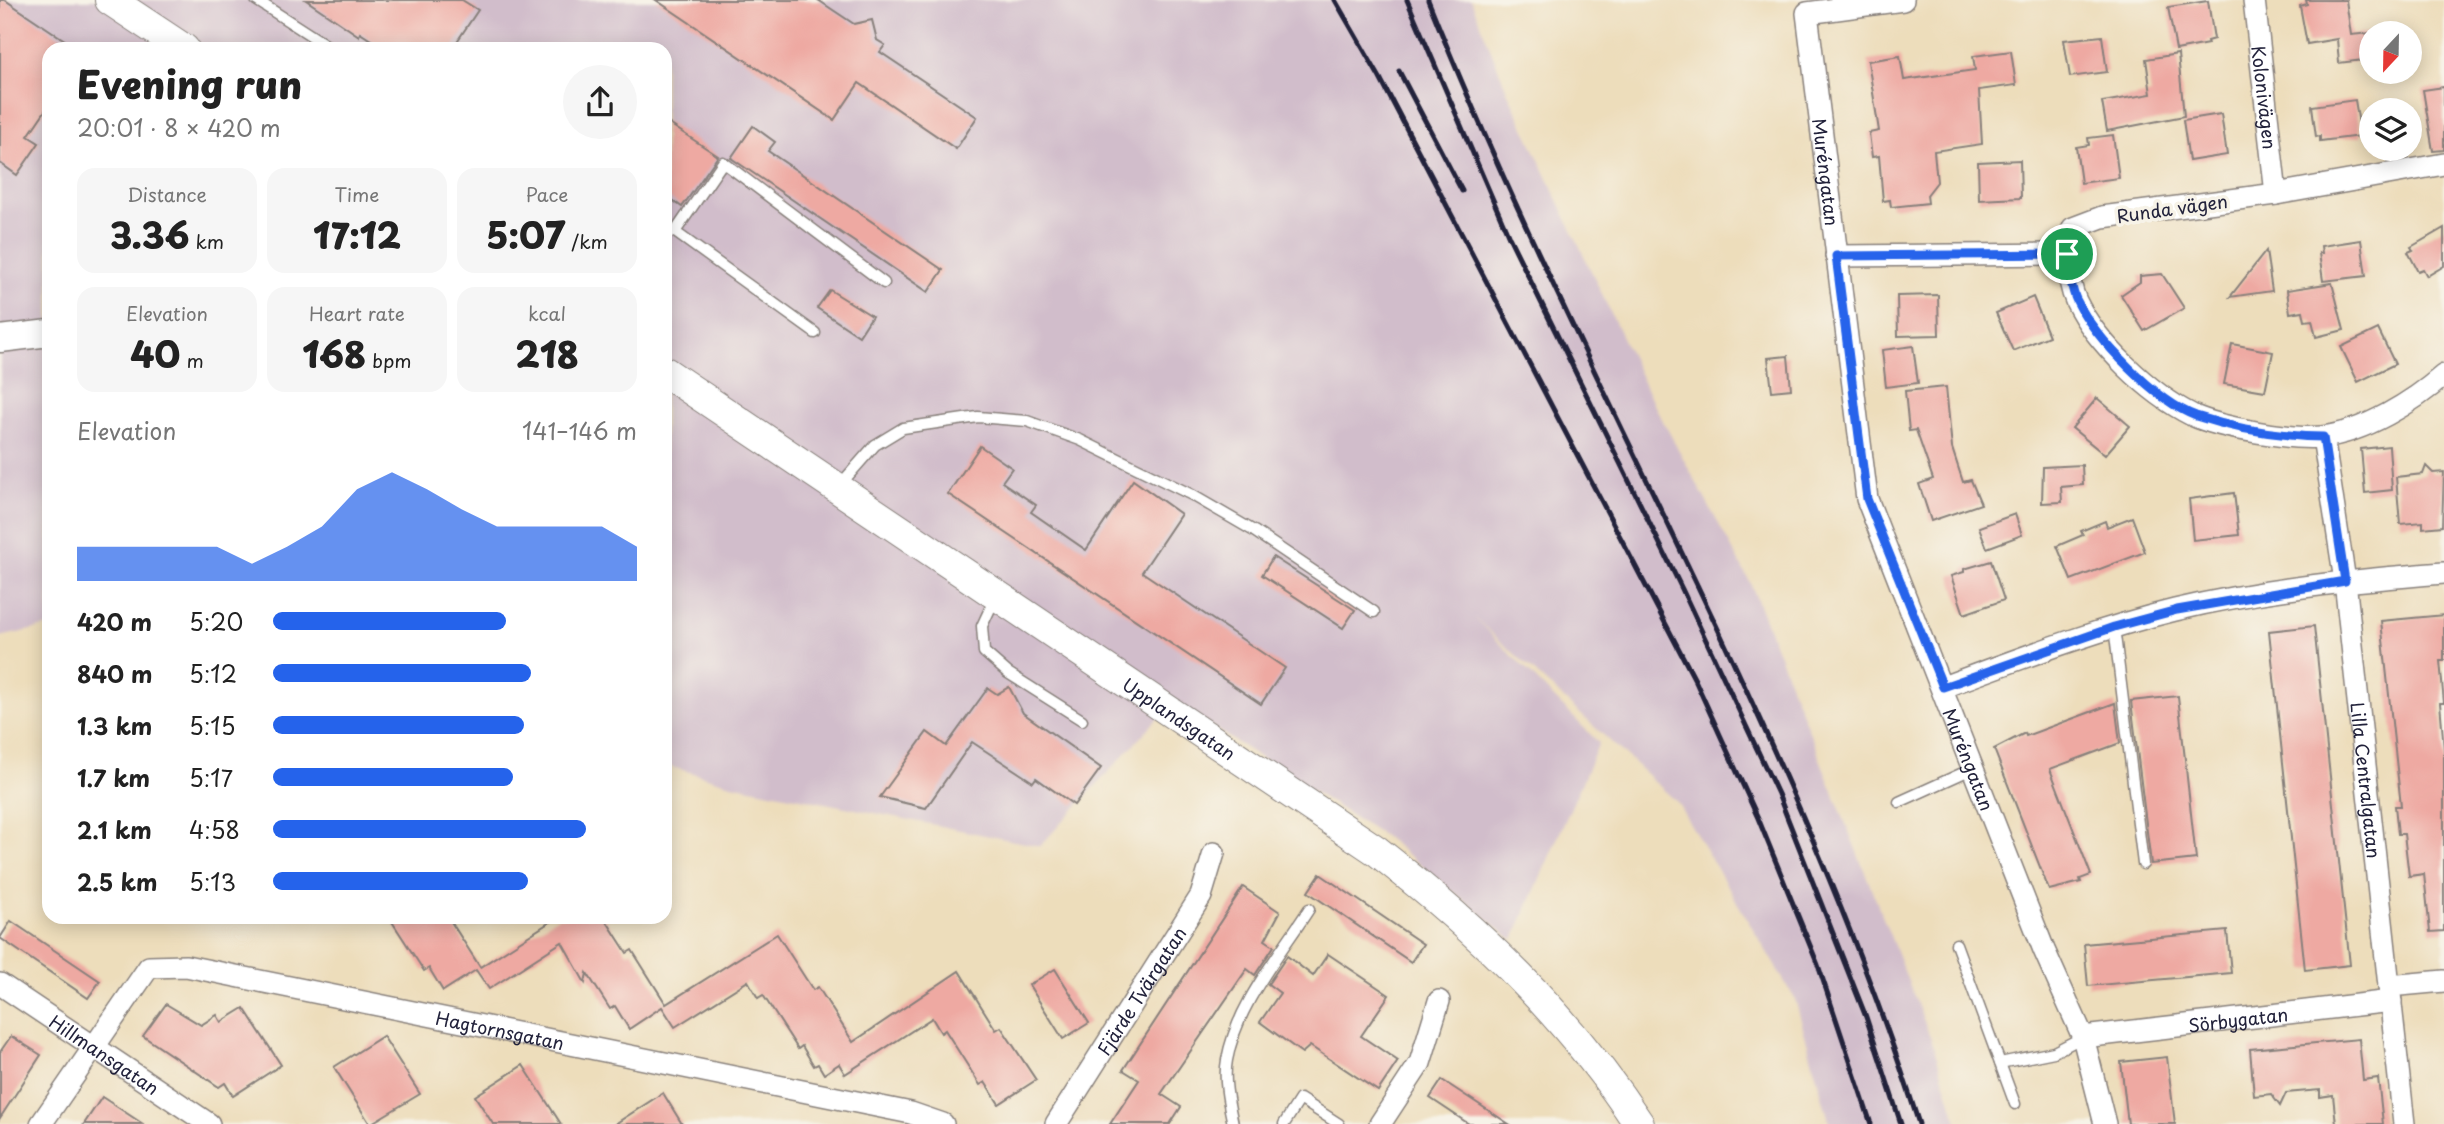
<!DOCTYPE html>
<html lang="en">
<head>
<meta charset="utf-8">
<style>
	body { margin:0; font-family:"Playpen Sans",sans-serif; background:#f6f6f6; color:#222; height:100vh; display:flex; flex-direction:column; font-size:26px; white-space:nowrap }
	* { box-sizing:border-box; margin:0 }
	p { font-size:23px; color:#767676 }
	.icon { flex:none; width:38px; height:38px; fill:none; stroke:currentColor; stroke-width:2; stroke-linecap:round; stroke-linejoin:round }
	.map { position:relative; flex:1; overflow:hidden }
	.panel { position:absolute; left:42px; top:42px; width:630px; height:882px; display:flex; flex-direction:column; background:#fff; border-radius:21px; box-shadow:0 4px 18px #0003 }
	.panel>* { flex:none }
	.needle { width:46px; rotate:202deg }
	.tools { position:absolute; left:2359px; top:21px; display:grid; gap:14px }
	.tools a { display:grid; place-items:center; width:63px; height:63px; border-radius:50%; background:#fff; box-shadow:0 4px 18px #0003; font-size:35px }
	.pin { position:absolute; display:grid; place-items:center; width:60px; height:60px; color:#fff; margin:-30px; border:4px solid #fff; border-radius:50%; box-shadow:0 2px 7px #0007 }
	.round { display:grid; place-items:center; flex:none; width:74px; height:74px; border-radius:37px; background:#f6f6f6 }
	.headline { display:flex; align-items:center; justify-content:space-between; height:119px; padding:0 35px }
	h1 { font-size:38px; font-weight:800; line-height:52px }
	.metrics { display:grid; grid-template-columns:repeat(3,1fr); gap:10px; height:119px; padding:7px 35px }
	.metrics div { display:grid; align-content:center; border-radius:18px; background:#f6f6f6; text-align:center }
	.metrics b { font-size:35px; font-weight:800 }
	.metrics small { font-size:19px; font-weight:400 }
	.metrics p { font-size:19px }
	.chart { height:196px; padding:14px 35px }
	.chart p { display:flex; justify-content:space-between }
	.chart svg { width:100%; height:126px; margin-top:7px; fill:#2563eb; opacity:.7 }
	ul { padding:0 35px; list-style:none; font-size:23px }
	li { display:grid; grid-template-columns:112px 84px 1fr; align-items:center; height:52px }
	li i { height:18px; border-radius:9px; background:#2563eb }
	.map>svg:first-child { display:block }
</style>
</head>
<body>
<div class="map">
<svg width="2444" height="1124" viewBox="0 0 2444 1124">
	<rect width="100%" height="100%" fill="#f7f3e8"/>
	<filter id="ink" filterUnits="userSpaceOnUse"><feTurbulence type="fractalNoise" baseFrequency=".0143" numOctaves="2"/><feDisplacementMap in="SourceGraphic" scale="14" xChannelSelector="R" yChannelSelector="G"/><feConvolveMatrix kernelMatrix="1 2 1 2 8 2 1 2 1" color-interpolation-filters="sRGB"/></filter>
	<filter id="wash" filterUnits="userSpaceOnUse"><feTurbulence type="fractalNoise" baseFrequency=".00686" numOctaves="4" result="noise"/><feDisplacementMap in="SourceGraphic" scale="28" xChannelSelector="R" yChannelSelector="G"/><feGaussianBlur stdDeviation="1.57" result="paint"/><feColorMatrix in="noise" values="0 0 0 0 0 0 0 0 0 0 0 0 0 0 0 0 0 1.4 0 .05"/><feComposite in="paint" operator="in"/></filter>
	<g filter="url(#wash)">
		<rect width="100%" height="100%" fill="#edddbb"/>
		<path fill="#d1bdcb" d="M 0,0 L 1471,0 L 1508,93 L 1650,397 L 1750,582 L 1931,1039 L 1958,1124 L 1830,1124 L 1795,999 L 1677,802 L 1474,617 L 1599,743 L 1513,940 L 1388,839 L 1173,702 L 1040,846 L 731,784 L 665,765 L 665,49 L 49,49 L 49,626 L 0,637 Z"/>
		<g id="blocks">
			<g fill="#eea9a2">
				<path d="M 0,0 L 5,0 L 78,49 L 49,49 L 49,105 L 28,136 L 39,143 L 17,175 L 0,163 Z"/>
				<path d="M 306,0 L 462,0 L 478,10 L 452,49 L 385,49 L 360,33 L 359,36 Z"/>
				<path d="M 656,0 L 818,0 L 854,24 L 872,20 L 877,40 L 885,45 L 880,52 L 977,117 L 956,149 L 859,83 L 834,120 Z"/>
				<path d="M 2306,0 L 2346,0 L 2351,35 L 2371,33 L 2371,59 L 2339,63 L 2337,39 L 2307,44 L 2300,6 L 2307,4 Z"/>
				<path d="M 2208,1 L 2214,39 L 2207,41 L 2208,44 L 2176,50 L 2168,7 Z"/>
				<path d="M 2102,36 L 2107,72 L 2070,77 L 2064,40 Z"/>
				<path d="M 2011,51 L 2016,85 L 1979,90 L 1982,144 L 1934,151 L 1937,182 L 1927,195 L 1928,203 L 1891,207 L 1890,200 L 1883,201 L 1879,156 L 1872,157 L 1869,133 L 1879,131 L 1868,61 L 1900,56 L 1904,80 L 1975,70 L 1973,56 Z"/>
				<path d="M 2178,54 L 2184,116 L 2107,131 L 2102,102 L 2151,94 L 2146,59 Z"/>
				<path d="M 2444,87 L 2444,150 L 2433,151 L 2423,90 Z"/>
				<path d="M 2355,100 L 2361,136 L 2320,141 L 2320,136 L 2316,137 L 2312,106 Z"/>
				<path d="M 2221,114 L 2227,155 L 2189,161 L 2183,120 Z"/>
				<path d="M 665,121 L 718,156 L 682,207 L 665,195 Z"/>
				<path d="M 753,126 L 775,142 L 768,151 L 943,270 L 928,292 L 731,158 Z"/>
				<path d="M 2113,135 L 2119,178 L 2081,183 L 2076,147 L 2089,145 L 2088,138 Z"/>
				<path d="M 2020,160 L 2021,198 L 1979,200 L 1978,162 Z"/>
				<path d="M 2444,228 L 2444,266 L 2427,276 L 2423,269 L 2418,271 L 2408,252 L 2413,250 L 2411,247 Z"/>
				<path d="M 2361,240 L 2366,276 L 2323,281 L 2319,253 L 2322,253 L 2321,246 Z"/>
				<path d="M 2266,251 L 2272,291 L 2230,297 Z"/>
				<path d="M 2162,274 L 2184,308 L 2144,331 L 2121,295 L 2140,282 L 2140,276 Z"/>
				<path d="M 2332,283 L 2344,330 L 2316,337 L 2312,320 L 2305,321 L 2303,311 L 2290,313 L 2287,290 Z"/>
				<path d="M 830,290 L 872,316 L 859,336 L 817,308 Z"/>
				<path d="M 1938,295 L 1939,335 L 1898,336 L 1897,296 Z"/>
				<path d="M 2033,297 L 2049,336 L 2013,351 L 1996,313 Z"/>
				<path d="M 2378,329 L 2395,364 L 2358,382 L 2341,347 Z"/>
				<path d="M 2232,344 L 2273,352 L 2265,391 L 2224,384 Z"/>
				<path d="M 1913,346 L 1918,383 L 1886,387 L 1882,350 Z"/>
				<path d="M 1788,356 L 1791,389 L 1772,391 L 1768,358 Z"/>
				<path d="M 1946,387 L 1952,448 L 1963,482 L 1971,480 L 1981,504 L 1931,521 L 1919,484 L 1933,479 L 1916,430 L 1909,431 L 1905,391 Z"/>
				<path d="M 2097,398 L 2130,426 L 2105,455 L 2072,428 Z"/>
				<path d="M 980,446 L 1012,468 L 1002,482 L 1036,505 L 1031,512 L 1086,550 L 1133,480 L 1181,514 L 1142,572 L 1285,668 L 1261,704 L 948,494 Z"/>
				<path d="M 2389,446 L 2392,490 L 2365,493 L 2361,449 Z"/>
				<path d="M 2082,465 L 2083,485 L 2061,487 L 2062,502 L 2042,503 L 2043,467 Z"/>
				<path d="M 2426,466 L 2433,473 L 2444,472 L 2442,526 L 2423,528 L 2423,522 L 2400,524 L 2396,477 L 2423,474 Z"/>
				<path d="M 2234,493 L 2239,535 L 2193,540 L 2189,499 Z"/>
				<path d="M 2015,514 L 2022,535 L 1987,548 L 1979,527 Z"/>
				<path d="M 2132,517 L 2145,552 L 2071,580 L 2057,546 L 2083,535 L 2081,531 L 2105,521 L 2107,527 Z"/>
				<path d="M 1273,557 L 1355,610 L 1343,628 L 1262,575 Z"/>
				<path d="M 1991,561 L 2004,600 L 1964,614 L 1951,576 L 1964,572 L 1964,569 Z"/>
				<path d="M 2444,615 L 2444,661 L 2440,661 L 2444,703 L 2440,703 L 2444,749 L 2444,931 L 2430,932 L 2424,874 L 2409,876 L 2404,834 L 2398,834 L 2395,806 L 2401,806 L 2381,621 Z"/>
				<path d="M 2314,626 L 2350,965 L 2305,970 L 2269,631 Z"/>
				<path d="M 1009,687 L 1023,713 L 1101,768 L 1074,805 L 1036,778 L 1033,782 L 972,742 L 926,808 L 880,797 L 927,732 L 946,746 L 988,688 L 997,694 Z"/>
				<path d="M 2178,696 L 2196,859 L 2151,864 L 2131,701 Z"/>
				<path d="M 2115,703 L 2120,743 L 2050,769 L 2091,875 L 2080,879 L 2081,882 L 2049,890 L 1994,749 L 2025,733 L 2026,736 Z"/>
				<path d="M 1320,874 L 1423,944 L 1411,962 L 1308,892 Z"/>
				<path d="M 1243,887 L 1280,912 L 1265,940 L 1274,946 L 1255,975 L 1247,969 L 1161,1094 L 1181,1107 L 1170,1124 L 1110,1124 L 1139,1080 L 1123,1070 Z"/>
				<path d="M 389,917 L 448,917 L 480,967 L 558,917 L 604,917 L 627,953 L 632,950 L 666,1004 L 777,934 L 813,990 L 818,987 L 853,1042 L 959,971 L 996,1030 L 1001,1027 L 1036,1080 L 999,1104 L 985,1082 L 980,1085 L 945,1030 L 941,1033 L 932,1018 L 845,1074 L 839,1064 L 824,1074 L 818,1064 L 814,1066 L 802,1046 L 798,1049 L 763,995 L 758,998 L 748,981 L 675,1027 L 662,1007 L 629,1029 L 615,1006 L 610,1009 L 587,973 L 585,983 L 562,942 L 489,989 L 476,970 L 443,991 L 429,968 L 424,971 Z"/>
				<path d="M 11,921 L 100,981 L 88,998 L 0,938 Z"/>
				<path d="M 2227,931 L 2231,973 L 2088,986 L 2084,944 Z"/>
				<path d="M 1328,954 L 1389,995 L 1361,1036 L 1398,1061 L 1378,1091 L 1310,1046 L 1302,1053 L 1260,1022 L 1280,993 L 1268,984 L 1287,956 L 1313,976 Z"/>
				<path d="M 1055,969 L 1089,1023 L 1063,1039 L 1029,985 Z"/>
				<path d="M 166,1004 L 201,1025 L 217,1015 L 221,1022 L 244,1008 L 281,1065 L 233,1096 L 225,1083 L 219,1087 L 143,1036 Z"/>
				<path d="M 11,1036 L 41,1055 L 0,1118 L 0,1052 Z"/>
				<path d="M 383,1036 L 420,1094 L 370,1124 L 334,1067 Z"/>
				<path d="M 2359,1039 L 2363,1080 L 2378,1078 L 2383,1124 L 2336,1124 L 2333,1095 L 2320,1097 L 2320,1090 L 2286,1093 L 2280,1106 L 2271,1094 L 2254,1096 L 2250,1049 Z"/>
				<path d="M 2167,1057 L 2175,1124 L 2128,1124 L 2121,1062 Z"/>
				<path d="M 523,1065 L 561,1124 L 493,1124 L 475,1096 Z"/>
				<path d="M 1442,1080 L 1509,1124 L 1469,1124 L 1430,1098 Z"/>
				<path d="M 663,1093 L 682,1124 L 615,1124 Z"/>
				<path d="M 102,1097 L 143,1124 L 84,1124 Z"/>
			</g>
		</g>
	</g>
	<g filter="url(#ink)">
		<use href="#blocks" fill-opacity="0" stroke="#88807b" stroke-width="2"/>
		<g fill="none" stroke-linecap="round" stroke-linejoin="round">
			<defs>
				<g id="service">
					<path d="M 256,0 L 332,49"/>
					<path d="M 665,230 L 675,232 L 723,162 L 884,283"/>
					<path d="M 675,232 L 815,333"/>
					<path d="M 839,486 L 875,445 L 903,428 L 978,417 L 1027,421 L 1080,440 L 1192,495 L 1254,531 L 1374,612"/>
					<path d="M 995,598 L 982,626 L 984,652 L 1008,673 L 1082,720"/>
					<path d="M 2114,627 L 2143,864"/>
					<path d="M 1899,802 L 1974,768"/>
					<path d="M 1956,944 L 2015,1104"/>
					<path d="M 2000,1063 L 2054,1052 L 2083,1037"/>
					<path d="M 1233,1124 C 1229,1105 1223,1080 1227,1060 C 1237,1004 1279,956 1309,909"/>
					<path d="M 1284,1124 L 1300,1099 L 1339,1124"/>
				</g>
				<g id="minor">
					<path id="s1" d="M 1903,0 L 1807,13 L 1867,499 L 2044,950 L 2083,1037 L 2105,1124"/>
					<path id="s2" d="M 2254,0 L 2276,194"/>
					<path d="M 2444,164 L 2276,194 L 2102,217 L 2073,228 C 2068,250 2066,279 2076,301 C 2096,343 2150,394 2192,415 C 2220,428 2292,440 2322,437 C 2365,432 2413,402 2444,375"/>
					<path d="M 1836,256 L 2067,254"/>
					<path id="s3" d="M 2323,437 L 2345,581 L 2404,1124"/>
					<path d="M 1943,687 C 2019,659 2097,629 2175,610 C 2263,589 2354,580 2444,573"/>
					<path id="s4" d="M 0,984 L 209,1124"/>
					<path d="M 2389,986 L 2444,981"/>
					<path id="s5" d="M 2083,1037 L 2391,1001"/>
					<path id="s6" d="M 41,1124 L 149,967 L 186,966 L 911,1113 L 943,1124"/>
					<path id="s7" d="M 1056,1124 L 1201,896 L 1214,853"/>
					<path d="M 1380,1124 L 1420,1063 L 1439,1001"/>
				</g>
				<path id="tertiary" d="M 0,339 L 49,333"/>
				<g id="secondary">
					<path d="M 110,0 L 184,49"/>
					<path id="s8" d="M 665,372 L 1377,851 C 1478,930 1569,1017 1639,1124"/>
				</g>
			</defs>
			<use href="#service" stroke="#88807b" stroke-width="13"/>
			<use href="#minor" stroke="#88807b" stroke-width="24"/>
			<use href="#tertiary" stroke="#88807b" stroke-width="29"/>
			<use href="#secondary" stroke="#88807b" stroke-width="32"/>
			<use href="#service" stroke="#fff" stroke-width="10"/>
			<use href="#minor" stroke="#fff" stroke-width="21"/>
			<use href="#tertiary" stroke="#fff" stroke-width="26"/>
			<use href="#secondary" stroke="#fff" stroke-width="30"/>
			<g stroke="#22223b" stroke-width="5">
				<path d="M 1335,0 L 1380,78 L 1695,680 L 1758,818 L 1818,965 L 1871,1124"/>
				<path d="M 1407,0 L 1509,237 L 1682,589 L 1778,794 L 1866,1017 L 1901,1124"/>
				<path d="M 1428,0 C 1580,380 1795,732 1919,1124"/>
				<path d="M 1399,71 L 1462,191"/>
			</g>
		</g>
	</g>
	<g fill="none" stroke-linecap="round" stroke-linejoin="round" filter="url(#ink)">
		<defs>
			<path id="route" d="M 2067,254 C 2070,268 2070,289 2077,301 C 2095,338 2157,402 2196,416 C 2238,430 2279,436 2323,437 L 2345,581 L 2177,610 L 2114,627 L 1943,687 L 1867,499 L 1836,256 Z"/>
		</defs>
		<use href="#route" stroke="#fff" stroke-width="14"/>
		<use href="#route" stroke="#2563eb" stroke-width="9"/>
	</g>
	<g text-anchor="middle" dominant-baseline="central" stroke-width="7" stroke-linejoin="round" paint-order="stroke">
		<g font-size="18" fill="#22223b" stroke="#f7f3e8">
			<text stroke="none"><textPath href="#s2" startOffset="98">Kolonivägen</textPath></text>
			<text stroke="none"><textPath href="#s1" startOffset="257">Muréngatan</textPath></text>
			<text transform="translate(2172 208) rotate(-8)">Runda vägen</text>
			<text stroke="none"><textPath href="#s8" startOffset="620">Upplandsgatan</textPath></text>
			<text stroke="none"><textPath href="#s1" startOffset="866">Muréngatan</textPath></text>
			<text stroke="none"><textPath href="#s3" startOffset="346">Lilla Centralgatan</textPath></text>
			<text stroke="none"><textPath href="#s7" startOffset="158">Fjärde Tvärgatan</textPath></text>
			<text stroke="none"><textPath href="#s5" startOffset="156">Sörbygatan</textPath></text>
			<text stroke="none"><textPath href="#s6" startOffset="548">Hagtornsgatan</textPath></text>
			<text stroke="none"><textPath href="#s4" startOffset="126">Hillmansgatan</textPath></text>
		</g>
	</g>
</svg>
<div class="tools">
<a><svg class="needle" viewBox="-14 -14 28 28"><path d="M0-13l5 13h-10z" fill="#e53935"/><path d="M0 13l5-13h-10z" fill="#767676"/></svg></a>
<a><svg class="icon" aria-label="layers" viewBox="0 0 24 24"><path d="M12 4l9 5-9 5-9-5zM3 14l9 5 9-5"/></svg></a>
</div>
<div class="pin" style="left:2067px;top:254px;background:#1e9e55"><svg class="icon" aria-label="arrive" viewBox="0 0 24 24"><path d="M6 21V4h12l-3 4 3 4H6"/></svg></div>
<section class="panel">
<div class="headline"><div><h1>Evening run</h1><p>20:01 · 8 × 420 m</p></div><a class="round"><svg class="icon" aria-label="share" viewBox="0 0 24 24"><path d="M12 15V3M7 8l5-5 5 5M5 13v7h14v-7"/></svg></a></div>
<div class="metrics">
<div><p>Distance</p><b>3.36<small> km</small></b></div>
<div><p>Time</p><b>17:12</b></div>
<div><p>Pace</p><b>5:07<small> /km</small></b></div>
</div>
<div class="metrics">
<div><p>Elevation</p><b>40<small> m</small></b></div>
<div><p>Heart rate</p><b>168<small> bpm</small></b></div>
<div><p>kcal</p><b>218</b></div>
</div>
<div class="chart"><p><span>Elevation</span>141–146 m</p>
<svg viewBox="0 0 160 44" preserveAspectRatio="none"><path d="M0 44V32L10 32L20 32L30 32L40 32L50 38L60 32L70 25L80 12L90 6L100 12L110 19L120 25L130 25L140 25L150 25L160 32V44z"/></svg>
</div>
<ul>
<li><b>420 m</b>5:20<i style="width:64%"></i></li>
<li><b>840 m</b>5:12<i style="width:71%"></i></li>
<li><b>1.3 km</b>5:15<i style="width:69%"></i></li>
<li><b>1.7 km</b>5:17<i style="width:66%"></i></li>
<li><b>2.1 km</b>4:58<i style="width:86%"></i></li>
<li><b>2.5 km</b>5:13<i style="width:70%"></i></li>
</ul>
</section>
</div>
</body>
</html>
